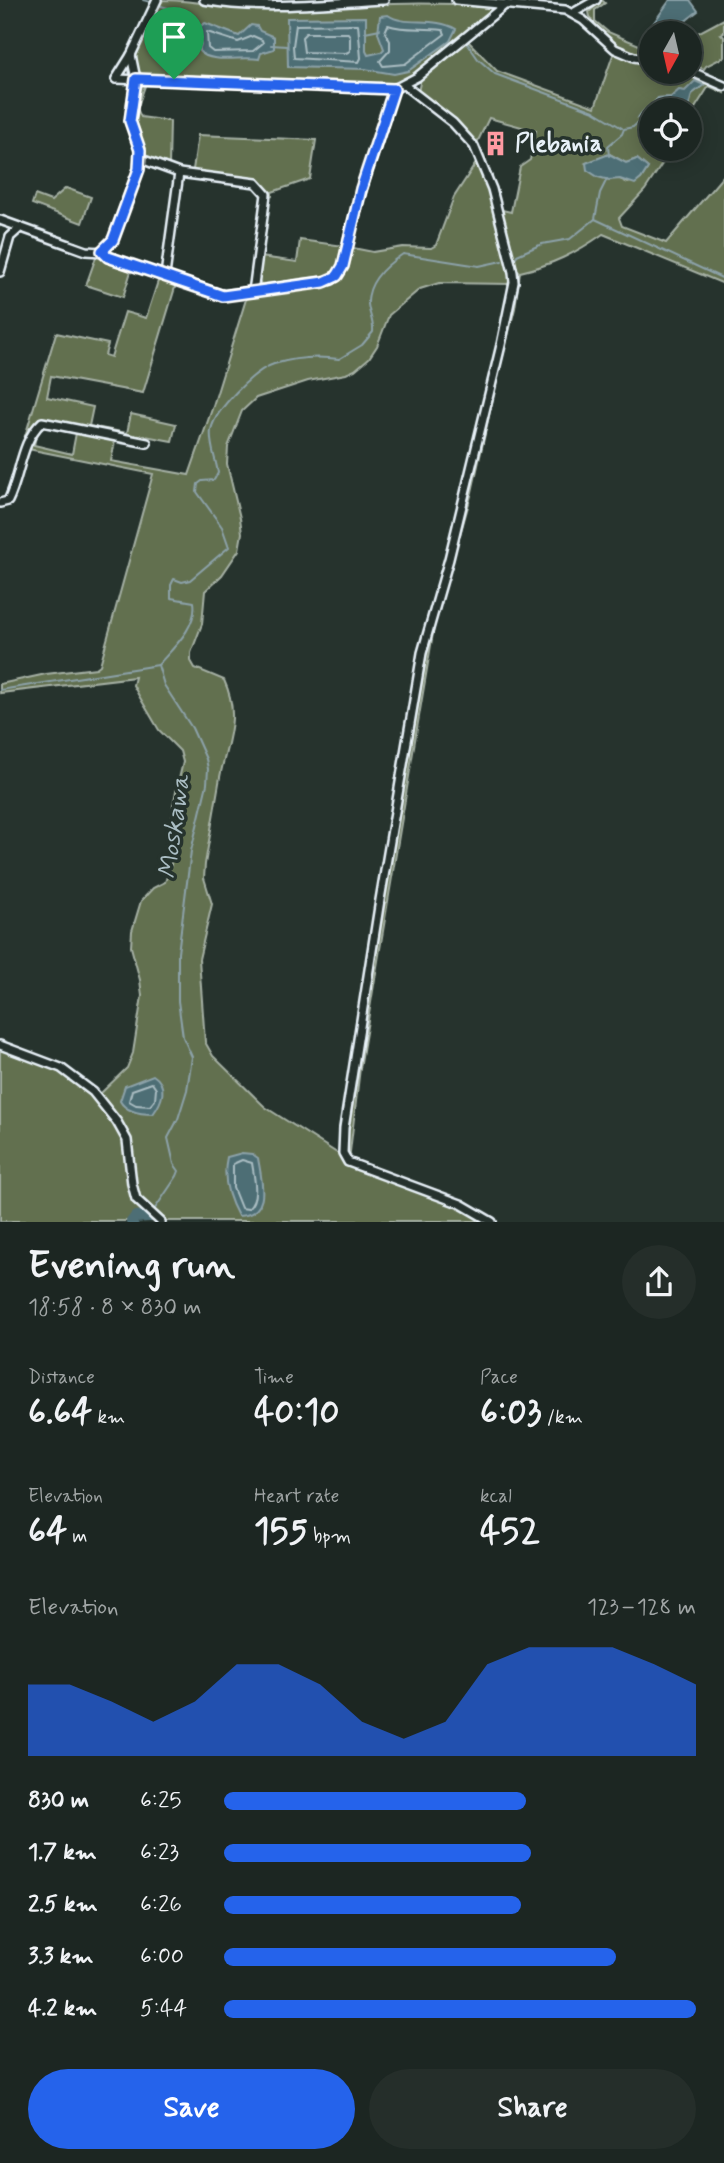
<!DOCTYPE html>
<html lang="en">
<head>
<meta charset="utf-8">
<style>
	body { margin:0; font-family:Mynerve,sans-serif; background:#252e2a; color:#f1f3f6; height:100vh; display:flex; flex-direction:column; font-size:26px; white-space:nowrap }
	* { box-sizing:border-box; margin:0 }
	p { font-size:23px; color:#a0a5a5 }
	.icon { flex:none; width:38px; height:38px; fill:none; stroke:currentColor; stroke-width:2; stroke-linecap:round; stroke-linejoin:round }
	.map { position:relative; height:1222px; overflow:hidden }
	.details { display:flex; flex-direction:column; background:#1c2622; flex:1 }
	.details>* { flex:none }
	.needle { width:46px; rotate:188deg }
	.fabs { position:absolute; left:639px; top:21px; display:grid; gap:14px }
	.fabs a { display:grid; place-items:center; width:63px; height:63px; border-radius:50%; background:#1c2622; box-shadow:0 4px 18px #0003,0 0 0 2px #3a4340; font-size:35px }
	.pin { position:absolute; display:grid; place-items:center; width:60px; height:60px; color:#fff; margin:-72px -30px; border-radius:50% 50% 50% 0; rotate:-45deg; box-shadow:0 0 7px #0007 }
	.pin .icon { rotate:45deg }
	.round { display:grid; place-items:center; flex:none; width:74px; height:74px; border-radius:37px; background:#252e2a }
	.head { display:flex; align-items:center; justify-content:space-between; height:119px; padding:0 28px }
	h1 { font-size:38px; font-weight:700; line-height:52px }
	.metrics { display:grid; grid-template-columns:repeat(3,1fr); gap:10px; height:119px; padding:7px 28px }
	.metrics div { display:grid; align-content:center }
	.metrics b { font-size:35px; font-weight:700 }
	.metrics small { font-size:19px; font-weight:400 }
	.metrics p { font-size:19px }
	.chart { height:196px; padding:14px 28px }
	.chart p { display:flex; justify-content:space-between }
	.chart svg { width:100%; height:126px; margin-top:7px; fill:#2563eb; opacity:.7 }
	.cta { display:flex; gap:14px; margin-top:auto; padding:14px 28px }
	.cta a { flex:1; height:80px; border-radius:42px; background:#2563eb; color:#fff; font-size:28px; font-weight:700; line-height:80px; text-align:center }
	.cta a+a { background:#252e2a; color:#f1f3f6 }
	ul { padding:0 28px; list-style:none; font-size:23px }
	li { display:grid; grid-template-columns:112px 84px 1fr; align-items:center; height:52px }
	li i { height:18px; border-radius:9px; background:#2563eb }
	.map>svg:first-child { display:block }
</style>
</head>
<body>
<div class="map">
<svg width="724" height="1222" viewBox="0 0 724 1222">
	<rect width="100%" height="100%" fill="#26332d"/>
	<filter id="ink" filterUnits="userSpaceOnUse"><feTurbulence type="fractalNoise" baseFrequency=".0143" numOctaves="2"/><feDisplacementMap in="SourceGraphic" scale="14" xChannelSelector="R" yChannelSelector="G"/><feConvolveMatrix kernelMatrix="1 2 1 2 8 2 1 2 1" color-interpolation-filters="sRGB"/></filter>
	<g filter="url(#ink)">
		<g fill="#626f50" stroke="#a5b0a4" stroke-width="2" fill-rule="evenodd">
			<path d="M 163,0 C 193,0 223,8 253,8 C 332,7 411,0 489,6 L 492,9 L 491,12 L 418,73 L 392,85 L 143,76 C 123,60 152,18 163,0 Z"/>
			<path d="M 602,0 L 605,3 L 595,10 L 595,21 L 608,32 L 651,50 L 651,54 C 634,62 590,30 589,12 Z"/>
			<path d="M 724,19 L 724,33 L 721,34 L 724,37 L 724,57 L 706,66 L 704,69 L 690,63 L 690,37 Z"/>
			<path d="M 466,39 L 497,71 L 595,107 L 614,52 L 631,61 L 651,64 L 651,72 L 681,72 L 724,89 L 724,93 L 709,86 L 690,116 L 690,110 L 685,110 L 689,106 L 692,94 L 703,85 L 696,81 L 685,91 L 679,90 L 671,97 L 658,98 L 642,120 L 651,120 L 651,149 L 672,149 L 645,190 L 619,218 L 622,226 L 666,243 L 724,175 L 724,284 L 603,234 C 576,253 552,265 520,272 L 515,308 L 497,380 L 472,492 L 434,627 L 360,1068 L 349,1160 L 344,1152 L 365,1011 L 429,631 L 515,291 L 498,209 L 511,212 L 520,167 L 530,160 L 536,131 L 489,118 L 476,145 L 457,124 L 418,92 L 421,78 ZM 610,154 L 626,163 L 637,159 L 648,168 L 641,179 L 628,183 L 586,163 Z"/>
			<path d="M 143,83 L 146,83 L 137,109 L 141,117 L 170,121 L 169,166 L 154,161 L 147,157 L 136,128 L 135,109 Z"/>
			<path d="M 198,135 L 316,140 L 310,179 L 272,192 L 272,195 L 258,181 L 182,172 L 183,169 L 193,170 Z"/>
			<path d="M 478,160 C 488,185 494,209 500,235 C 504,252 511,267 512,284 L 439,283 L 420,289 L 389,315 L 377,346 L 369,358 L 355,370 L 346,374 L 308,381 L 256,398 L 242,411 L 228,447 L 227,464 L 240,518 L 242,533 L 239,550 L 222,575 L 205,591 L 202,624 L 191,653 L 191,661 L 195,668 L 224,680 C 241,717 227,741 220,777 C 215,806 210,835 205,864 L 204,878 L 212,904 L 199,959 L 205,1042 L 213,1056 L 265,1107 L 340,1155 L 348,1163 L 460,1205 L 490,1221 L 0,1221 L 0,1048 C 48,1064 76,1072 108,1114 C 117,1126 124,1137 126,1153 L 130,1152 L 129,1140 L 99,1095 L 127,1068 L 133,1053 L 142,996 L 140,980 L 131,947 L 132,931 L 141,901 L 153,888 L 165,882 L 171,865 L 173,805 L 183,762 L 180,751 L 159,730 L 139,696 L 133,685 L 135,677 L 0,693 L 0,684 L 46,674 L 96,668 L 100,665 L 153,474 L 28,449 L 35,431 L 44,425 L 55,427 L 55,429 L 45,427 L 37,432 L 34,445 L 72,454 L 76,433 L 63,431 L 64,429 L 120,440 L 119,442 L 115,441 L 111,461 L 189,475 L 212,409 L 247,296 L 335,283 L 345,269 L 348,247 L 373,252 L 403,247 L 431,248 L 436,245 L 454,197 Z"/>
			<path d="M 66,188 L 91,197 L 82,223 L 32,204 L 35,195 L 51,201 Z"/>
			<path d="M 300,240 L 344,246 L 338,269 L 326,278 L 265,288 C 254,281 259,268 260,257 L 297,262 Z"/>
			<path d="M 96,257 L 132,268 L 123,297 L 86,285 Z"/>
			<path d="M 159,278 L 176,284 L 143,393 L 51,376 L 47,397 L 93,407 L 89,426 L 95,427 L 94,429 L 39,418 L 23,443 L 56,333 L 108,344 L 105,355 L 111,357 L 125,312 L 146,318 Z"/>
			<path d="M 131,414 L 176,424 L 172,441 L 140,435 L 135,438 L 100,430 L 100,428 L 127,433 Z"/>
		</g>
		<g fill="#4e6e74" stroke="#8ca2a9" stroke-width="2">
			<path d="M 670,0 L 690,0 L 698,11 C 683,22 668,41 650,28 Z"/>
			<path d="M 388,15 C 405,27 434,16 456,29 L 450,41 L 408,71 L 394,74 L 365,69 L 288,67 L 287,18 L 366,17 L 366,51 L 368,55 L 381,52 L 384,49 L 378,33 L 380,16 Z"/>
			<path d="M 205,23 L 239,36 L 251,25 L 257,26 L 260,31 L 274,37 L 274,49 L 261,53 L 259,59 C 241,56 210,64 199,51 L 201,44 L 196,29 Z"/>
			<path d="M 695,81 L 704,85 L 692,94 L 689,106 L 685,110 L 651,110 L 651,120 L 638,118 C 644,108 651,107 658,98 L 671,97 L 679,90 L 685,91 Z"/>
			<path d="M 609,154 L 626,163 L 637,159 L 648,168 L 641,179 L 635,184 L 620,179 L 609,180 L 598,177 L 587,170 L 586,163 Z"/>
			<path d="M 153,1075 C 169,1085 162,1102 153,1114 C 142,1114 126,1112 120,1101 L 125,1086 Z"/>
			<path d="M 242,1153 L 252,1154 L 258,1158 C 262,1183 272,1215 238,1216 C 228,1198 222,1179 227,1157 Z"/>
		</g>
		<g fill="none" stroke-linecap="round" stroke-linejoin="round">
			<g stroke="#aabdc3" stroke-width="2">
				<path d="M 358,24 L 361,58 L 359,62 L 294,58 L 293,46 L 296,25 Z"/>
				<path d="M 388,25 C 404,31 425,27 443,30 L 445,34 L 405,64 L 383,66 L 380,61 L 390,50 L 390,41 L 385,32 Z"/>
				<path d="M 207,32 L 238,42 L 253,36 L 262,40 L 263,43 L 253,51 L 213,52 L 208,48 Z"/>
				<path d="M 306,33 L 348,33 L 350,36 L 350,51 L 346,53 L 304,52 L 302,37 Z"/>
				<path d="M 152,1083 L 156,1089 L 155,1100 L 150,1106 L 136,1105 L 129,1101 L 132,1090 Z"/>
				<path d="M 242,1160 L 252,1163 C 254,1177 260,1199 248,1209 L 241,1208 L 233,1188 L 233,1164 Z"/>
			</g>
			<g stroke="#8ca2a9" stroke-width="2">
				<path d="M 143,0 L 151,2"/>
				<path d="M 161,6 L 179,11 L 186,27 L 198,29"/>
				<path d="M 365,32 L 380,29"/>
				<path d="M 467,43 L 478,59 L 495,74 L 594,111 L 622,128"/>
				<path d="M 271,45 L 287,46"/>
				<path d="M 609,156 L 608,146 L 622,134 L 624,129 L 633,127 L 641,120"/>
				<path d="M 595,219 L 724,279"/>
				<path d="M 515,260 L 517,255 L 542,244 L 570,239 L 595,219 L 600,193 L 607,179"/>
				<path d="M 0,690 L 158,665"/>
				<path d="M 154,1210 L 177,1176 L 179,1171 L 174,1164 L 168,1138 L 178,1119 L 187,1090 L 192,1057 L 183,1037 L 178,1001 L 178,953 L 191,851 L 207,784 L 208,769 L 206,759 L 192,728 L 164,685 L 158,665 C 173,648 198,626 194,602 L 171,598 L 171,585 L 174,579 L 182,582 L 190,580 L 229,547 L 222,527 L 197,492 L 198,484 L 202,481 L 214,480 L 218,473 C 216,459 209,444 211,430 C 215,410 254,370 274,364 C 294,358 318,356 339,359 L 362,345 L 373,332 C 374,322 369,314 368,304 C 367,282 386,265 403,254 L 479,266 L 502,261"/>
			</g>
			<path stroke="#4e6e74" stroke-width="12" d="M 132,1222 L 136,1217 L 149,1216"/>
			<defs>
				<g id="minor">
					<path d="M 204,0 C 262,11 325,3 384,0"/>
					<path d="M 456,0 L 565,10 L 583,20 L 615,49 L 634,57 L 651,60"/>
					<path d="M 573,13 L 596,0"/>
					<path d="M 690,71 L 724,86"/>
					<path d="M 116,79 L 394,89 L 417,77 L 506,4"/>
					<path d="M 116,79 L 131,55"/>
					<path d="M 404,85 L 453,123 L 474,146 L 492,189 L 513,272 L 514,282 L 501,345 L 449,559 L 422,653 L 380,900 L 344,1128 L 343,1153 L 348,1162 L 461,1204 L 492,1222"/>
					<path d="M 141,159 L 179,173 L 256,183 L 266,194 L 253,292"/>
					<path d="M 0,220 L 86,251 L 102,252 L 108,257 L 223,295 L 332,280 C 347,269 345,252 349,236 C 361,186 380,138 394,89"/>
					<path d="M 102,252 L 113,240 L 139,169 L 140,151 L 130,121 L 136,79 L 131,55 L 157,0"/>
					<path d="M 0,272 L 10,237 L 20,228"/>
					<path d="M 165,275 L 179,173"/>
					<path d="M 0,503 L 8,501 C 21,475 20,442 42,422 L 147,443"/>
					<path d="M 0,1045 L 61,1068 L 93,1092 L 117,1122 L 127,1140 L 132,1184 L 136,1199 L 161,1222"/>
				</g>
			</defs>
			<use href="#minor" stroke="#e8f1f8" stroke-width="12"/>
			<use href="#minor" stroke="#26332d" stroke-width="7"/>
		</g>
	</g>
	<g fill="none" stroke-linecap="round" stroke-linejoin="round" filter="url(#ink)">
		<defs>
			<path id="route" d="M 136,79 L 394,89 L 361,189 L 343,266 L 337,276 L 324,282 L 223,296 L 108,257 L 102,251 L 113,240 L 139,169 L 140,150 L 130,121 Z"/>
		</defs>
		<use href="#route" stroke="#fff" stroke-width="14"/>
		<use href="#route" stroke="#2563eb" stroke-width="9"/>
	</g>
	<defs>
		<symbol id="building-bare" viewBox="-9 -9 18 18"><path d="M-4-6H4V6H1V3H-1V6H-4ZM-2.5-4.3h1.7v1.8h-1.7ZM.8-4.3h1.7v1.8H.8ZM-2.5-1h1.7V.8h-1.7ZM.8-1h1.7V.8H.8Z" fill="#ff9aa2" stroke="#26332d" stroke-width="2.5" paint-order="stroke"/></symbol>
	</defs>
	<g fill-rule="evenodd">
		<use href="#building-bare" x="478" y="126" width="35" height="35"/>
	</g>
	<g text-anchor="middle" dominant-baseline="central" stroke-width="7" stroke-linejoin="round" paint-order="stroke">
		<g font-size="24" font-weight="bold" fill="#e8f1f8" stroke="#26332d" text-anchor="start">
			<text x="515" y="144">Plebania</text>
		</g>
		<g font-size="26" font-style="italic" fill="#aabdc3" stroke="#26332d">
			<text transform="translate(175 827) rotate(-82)">Moskawa</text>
		</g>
	</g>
</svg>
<div class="fabs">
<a><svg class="needle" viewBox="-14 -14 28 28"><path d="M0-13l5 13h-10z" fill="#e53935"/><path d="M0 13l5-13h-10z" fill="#a0a5a5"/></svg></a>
<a><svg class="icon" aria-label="locate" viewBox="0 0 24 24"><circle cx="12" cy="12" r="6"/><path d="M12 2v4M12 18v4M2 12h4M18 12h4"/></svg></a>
</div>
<div class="pin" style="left:174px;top:79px;background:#1e9e55"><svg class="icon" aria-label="arrive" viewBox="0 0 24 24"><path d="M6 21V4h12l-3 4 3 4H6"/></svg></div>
</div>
<section class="details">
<div class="head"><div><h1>Evening run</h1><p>18:58 · 8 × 830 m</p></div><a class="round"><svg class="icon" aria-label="share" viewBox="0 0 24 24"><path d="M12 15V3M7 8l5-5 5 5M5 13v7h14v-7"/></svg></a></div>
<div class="metrics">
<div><p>Distance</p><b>6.64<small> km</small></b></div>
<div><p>Time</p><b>40:10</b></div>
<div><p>Pace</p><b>6:03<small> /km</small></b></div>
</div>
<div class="metrics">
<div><p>Elevation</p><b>64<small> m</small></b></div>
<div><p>Heart rate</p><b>155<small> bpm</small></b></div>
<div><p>kcal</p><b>452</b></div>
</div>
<div class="chart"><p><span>Elevation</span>123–128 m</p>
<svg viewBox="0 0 160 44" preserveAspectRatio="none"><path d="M0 44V19L10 19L20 25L30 32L40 25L50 12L60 12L70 19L80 32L90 38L100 32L110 12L120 6L130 6L140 6L150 12L160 19V44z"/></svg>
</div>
<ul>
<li><b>830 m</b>6:25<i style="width:64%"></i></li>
<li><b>1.7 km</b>6:23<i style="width:65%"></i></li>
<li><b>2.5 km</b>6:26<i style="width:63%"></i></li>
<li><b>3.3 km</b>6:00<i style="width:83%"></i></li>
<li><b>4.2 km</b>5:44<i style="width:100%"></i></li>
</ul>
<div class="cta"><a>Save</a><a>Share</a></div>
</section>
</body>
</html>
